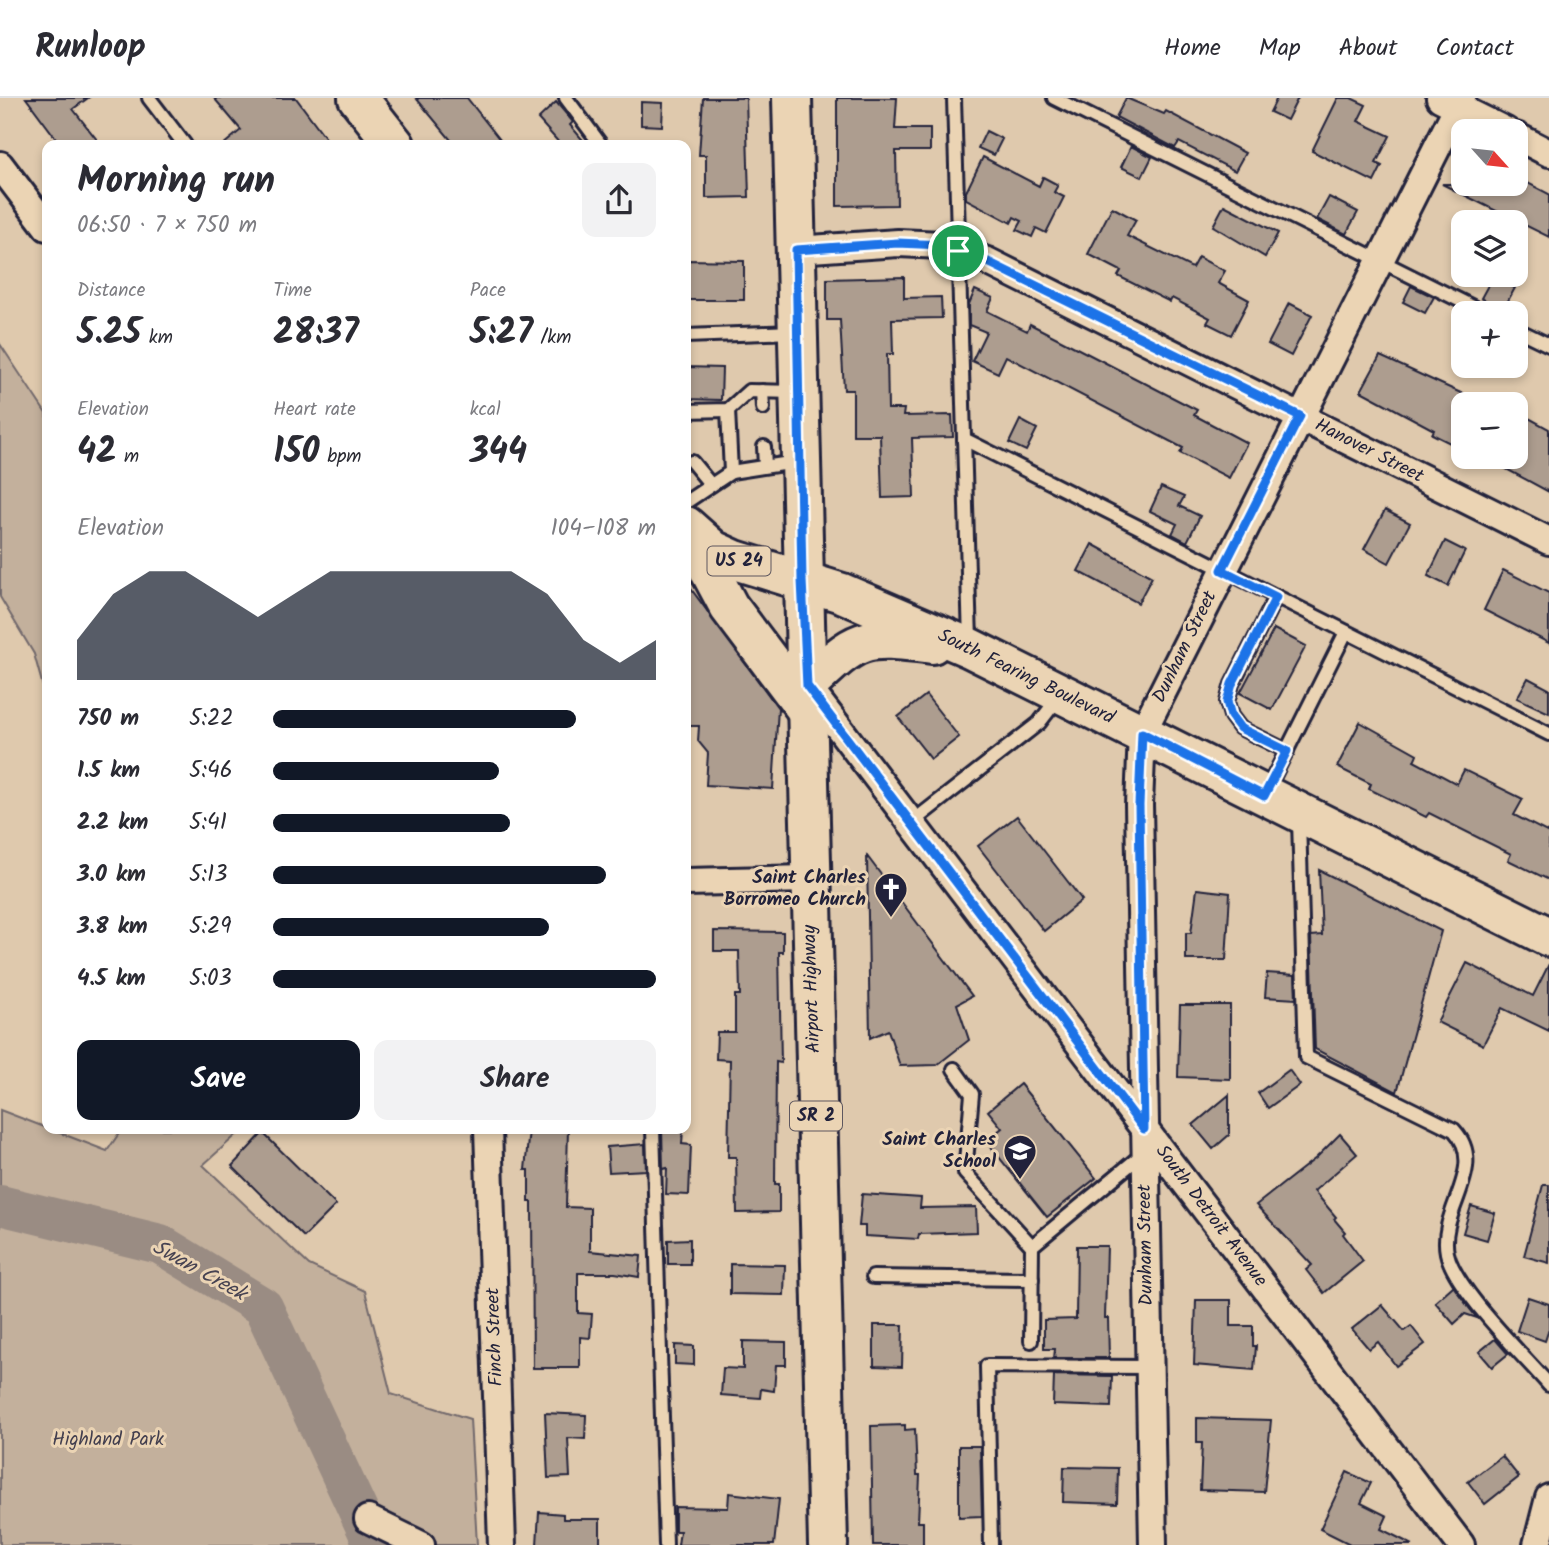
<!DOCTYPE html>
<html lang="en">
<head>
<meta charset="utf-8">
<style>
	body { margin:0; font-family:Kalam,sans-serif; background:#f2f2f3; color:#2b2b33; height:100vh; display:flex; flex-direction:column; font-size:26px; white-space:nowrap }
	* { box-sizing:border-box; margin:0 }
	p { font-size:23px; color:#7c7c81 }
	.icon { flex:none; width:38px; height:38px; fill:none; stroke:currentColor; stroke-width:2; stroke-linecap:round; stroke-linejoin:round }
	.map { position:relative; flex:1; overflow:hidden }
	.sheet { position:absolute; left:42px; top:42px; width:649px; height:994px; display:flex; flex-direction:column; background:#fff; border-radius:14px; box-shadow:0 4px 10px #0003 }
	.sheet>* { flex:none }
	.needle { width:46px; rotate:117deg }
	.buttons { position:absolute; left:1451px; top:21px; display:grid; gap:14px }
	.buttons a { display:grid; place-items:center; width:77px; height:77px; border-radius:14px; background:#fff; box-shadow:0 4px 10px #0003; font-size:35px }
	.pin { position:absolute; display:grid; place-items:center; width:60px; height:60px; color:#fff; margin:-30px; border:4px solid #fff; border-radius:50%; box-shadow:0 2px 7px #0007 }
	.round { display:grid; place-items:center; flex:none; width:74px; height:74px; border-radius:14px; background:#f2f2f3 }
	.head { display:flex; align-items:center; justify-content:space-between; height:119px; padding:0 35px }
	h1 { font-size:38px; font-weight:600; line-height:52px }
	.figures { display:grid; grid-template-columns:repeat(3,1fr); gap:10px; height:119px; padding:7px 35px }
	.figures div { display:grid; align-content:center }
	.figures b { font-size:35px; font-weight:600 }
	.figures small { font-size:19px; font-weight:400 }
	.figures p { font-size:19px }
	.chart { height:196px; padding:14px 35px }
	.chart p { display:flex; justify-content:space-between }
	.chart svg { width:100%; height:126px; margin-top:7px; fill:#111827; opacity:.7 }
	.button { display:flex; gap:14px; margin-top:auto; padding:14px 35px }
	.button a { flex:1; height:80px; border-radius:14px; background:#111827; color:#fff; font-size:28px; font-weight:600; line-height:80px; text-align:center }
	.button a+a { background:#f2f2f3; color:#2b2b33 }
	ul { padding:0 35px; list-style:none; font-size:23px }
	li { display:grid; grid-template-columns:112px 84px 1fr; align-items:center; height:52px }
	li i { height:18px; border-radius:9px; background:#111827 }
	header { display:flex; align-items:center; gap:42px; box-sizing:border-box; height:98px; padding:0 35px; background:#fff; border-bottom:2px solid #e1e1e2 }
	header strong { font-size:33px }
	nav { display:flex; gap:38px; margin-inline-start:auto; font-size:24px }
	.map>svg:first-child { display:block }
</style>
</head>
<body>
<header>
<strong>Runloop</strong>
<nav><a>Home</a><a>Map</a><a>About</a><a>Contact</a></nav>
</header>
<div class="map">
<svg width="1549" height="1447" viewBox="0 0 1549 1447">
	<rect width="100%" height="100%" fill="#dfc9ad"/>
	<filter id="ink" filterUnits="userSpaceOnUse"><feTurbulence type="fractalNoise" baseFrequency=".0143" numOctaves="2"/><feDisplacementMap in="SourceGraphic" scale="14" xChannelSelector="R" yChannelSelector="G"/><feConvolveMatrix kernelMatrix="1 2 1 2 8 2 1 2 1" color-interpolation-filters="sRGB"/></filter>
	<g filter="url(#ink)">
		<g fill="#c3b09c" stroke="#72696c" stroke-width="2">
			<path d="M 0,246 L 47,317 L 47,603 L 34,556 L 0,499 Z"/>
			<path d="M 0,1012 L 107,1053 L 122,1031 L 243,1031 L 203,1067 L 309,1167 L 365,1193 L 391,1296 L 470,1321 L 477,1447 L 0,1447 Z"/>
		</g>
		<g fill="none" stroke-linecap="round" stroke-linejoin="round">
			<path stroke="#9a8c83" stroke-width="40" d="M 0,1107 L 160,1146 L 263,1209 L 374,1447"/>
		</g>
		<g fill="#ad9d8f" stroke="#22223b" stroke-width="2">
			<path d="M 26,0 L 88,0 L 73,11 L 101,47 L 61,47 Z"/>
			<path d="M 214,0 L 296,0 L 331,47 L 223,47 L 241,32 Z"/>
			<path d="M 416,0 L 467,0 L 504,47 L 455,47 Z"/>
			<path d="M 703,0 L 746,0 L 749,99 L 706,100 L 706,57 L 699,57 Z"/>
			<path d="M 837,0 L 897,0 L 895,31 L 930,31 L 930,53 L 896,53 L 897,107 L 837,108 Z"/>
			<path d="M 1126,0 L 1164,16 L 1166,13 L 1245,55 L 1235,73 L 1179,44 L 1175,50 L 1116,19 Z"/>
			<path d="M 1277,0 L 1298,0 L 1287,22 L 1270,14 Z"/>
			<path d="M 1338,0 L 1351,0 L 1366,7 L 1358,23 L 1390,38 L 1376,65 L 1382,68 L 1374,84 L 1312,53 Z"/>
			<path d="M 556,4 L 573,24 L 570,27 L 587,47 L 561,47 L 538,21 Z"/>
			<path d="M 641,4 L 663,5 L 662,28 L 641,27 Z"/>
			<path d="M 986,33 L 1002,41 L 994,57 L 978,50 Z"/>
			<path d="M 1131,48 L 1152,59 L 1142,79 L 1121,69 Z"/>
			<path d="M 983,59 L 1039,88 L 1043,79 L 1058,87 L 1054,94 L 1064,99 L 1046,135 L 1036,130 L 1032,139 L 1017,132 L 1022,123 L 1014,119 L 1011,125 L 966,101 L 966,94 Z"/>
			<path d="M 1516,79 L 1549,96 L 1549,139 L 1442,86 L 1516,86 Z"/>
			<path d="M 1329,99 L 1358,114 L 1346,136 L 1317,121 Z"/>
			<path d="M 1224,107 L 1278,135 L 1265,159 L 1213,128 Z"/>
			<path d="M 1112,109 L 1136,122 L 1127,138 L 1192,170 L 1198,159 L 1225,173 L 1218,185 L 1249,202 L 1231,237 L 1207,225 L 1210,220 L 1172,200 L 1170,204 L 1118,178 L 1121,173 L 1088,156 Z"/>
			<path d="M 686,162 L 744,163 L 744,202 L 686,202 Z"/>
			<path d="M 1493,178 L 1515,190 L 1503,212 L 1481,200 Z"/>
			<path d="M 904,179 L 904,200 L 941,199 L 942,220 L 892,221 L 893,256 L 887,256 L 888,311 L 904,311 L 903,318 L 952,317 L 953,339 L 912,340 L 914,399 L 882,400 L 880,337 L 853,337 L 853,292 L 844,292 L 840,222 L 827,222 L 827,181 Z"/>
			<path d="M 1411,188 L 1434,199 L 1425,215 L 1403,204 Z"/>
			<path d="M 975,192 L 993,200 L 987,213 L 1027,233 L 1030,226 L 1197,312 L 1194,317 L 1247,345 L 1229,380 L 1180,355 L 1183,350 L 1006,258 L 998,275 L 972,263 L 986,234 L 969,227 L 969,206 Z"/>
			<path d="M 1289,205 L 1312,217 L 1291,258 L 1268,246 Z"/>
			<path d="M 1380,258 L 1463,296 L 1463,333 L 1456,348 L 1432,336 L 1434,332 L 1361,293 Z"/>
			<path d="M 686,269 L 722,270 L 721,302 L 686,301 Z"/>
			<path d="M 1516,313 L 1549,331 L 1549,394 L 1484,359 L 1516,359 Z"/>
			<path d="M 1020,322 L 1037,331 L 1026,353 L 1009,345 Z"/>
			<path d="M 1161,389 L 1184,399 L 1179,408 L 1200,418 L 1187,444 L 1172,436 L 1177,426 L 1150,413 Z"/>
			<path d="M 1385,412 L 1410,425 L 1389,465 L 1364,451 Z"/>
			<path d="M 1445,443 L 1465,453 L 1448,488 L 1428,478 Z"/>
			<path d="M 1092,446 L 1152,479 L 1138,505 L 1078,473 Z"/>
			<path d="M 1503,472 L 1549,495 L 1549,545 L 1484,512 Z"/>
			<path d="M 686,484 L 778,610 L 773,691 L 706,687 L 708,655 L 698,643 L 699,628 L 686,628 Z"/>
			<path d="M 1274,531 L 1306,548 L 1272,612 L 1240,595 Z"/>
			<path d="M 1528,580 L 1549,591 L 1549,615 L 1517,600 Z"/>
			<path d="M 926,597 L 959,639 L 931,661 L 898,619 Z"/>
			<path d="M 1360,624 L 1417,656 L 1414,663 L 1457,686 L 1464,672 L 1523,701 L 1514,717 L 1549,735 L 1549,782 L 1508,762 L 1511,756 L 1429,715 L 1426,719 L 1369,691 L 1371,686 L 1337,669 Z"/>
			<path d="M 1017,718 L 1082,802 L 1044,833 L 978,748 Z"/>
			<path d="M 867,758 L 972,898 L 957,906 L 969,942 L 937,967 L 900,968 L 888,932 L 870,940 Z"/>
			<path d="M 1319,772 L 1441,833 L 1397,994 L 1315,951 L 1311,838 L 1322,837 Z"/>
			<path d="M 1197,791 L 1230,795 L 1226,862 L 1186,862 L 1186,835 L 1191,835 Z"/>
			<path d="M 714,833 L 783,834 L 783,854 L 779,854 L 781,965 L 776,964 L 775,1086 L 779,1086 L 779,1114 L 737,1115 L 736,1059 L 728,1059 L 730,962 L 716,961 L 717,934 L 735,934 L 735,897 L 740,897 L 739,853 L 714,853 Z"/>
			<path d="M 1467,865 L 1533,898 L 1549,866 L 1549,933 L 1502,910 L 1483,947 L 1437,924 Z"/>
			<path d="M 1267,875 L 1295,877 L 1296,901 L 1265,899 Z"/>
			<path d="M 1180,907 L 1230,907 L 1230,981 L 1178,979 Z"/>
			<path d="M 1289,972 L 1300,987 L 1268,1010 L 1258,995 Z"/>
			<path d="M 1020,986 L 1096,1080 L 1047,1119 L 986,1043 L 1002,1030 L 988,1013 Z"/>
			<path d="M 1229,997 L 1229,1037 L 1213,1051 L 1193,1027 Z"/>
			<path d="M 529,1031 L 568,1031 L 566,1109 L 590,1110 L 590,1153 L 641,1158 L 639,1179 L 615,1175 L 578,1175 L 578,1215 L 592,1216 L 590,1240 L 580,1239 L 580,1270 L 533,1270 L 532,1104 L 529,1104 L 529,1072 L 525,1072 Z"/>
			<path d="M 662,1031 L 683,1031 L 682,1046 L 691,1047 L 689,1097 L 666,1096 L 667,1070 L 663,1071 Z"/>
			<path d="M 263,1035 L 336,1107 L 304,1139 L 232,1068 Z"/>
			<path d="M 1340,1036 L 1357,1056 L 1314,1093 L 1336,1119 L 1334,1121 L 1345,1134 L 1343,1136 L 1363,1163 L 1324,1195 L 1306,1172 L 1312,1167 L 1256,1107 L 1316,1060 Z"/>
			<path d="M 645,1046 L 646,1072 L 609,1074 L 607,1049 Z"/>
			<path d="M 1543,1087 L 1549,1087 L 1549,1165 L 1524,1158 Z"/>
			<path d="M 862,1096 L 921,1100 L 920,1110 L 976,1109 L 977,1134 L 919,1136 L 918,1141 L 865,1138 L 865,1128 L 859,1128 Z"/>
			<path d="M 1471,1108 L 1495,1115 L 1487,1142 L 1463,1135 Z"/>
			<path d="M 690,1141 L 690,1166 L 668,1166 L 668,1142 Z"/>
			<path d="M 1077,1148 L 1107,1148 L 1105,1220 L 1108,1220 L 1109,1260 L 1054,1260 L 1055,1251 L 1044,1251 L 1044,1222 L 1076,1221 Z"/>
			<path d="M 730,1166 L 785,1167 L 784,1197 L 730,1196 Z"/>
			<path d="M 1453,1188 L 1469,1210 L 1477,1220 L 1465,1216 L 1454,1226 L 1435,1204 Z"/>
			<path d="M 1528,1199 L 1549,1206 L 1549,1231 L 1545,1243 L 1517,1233 Z"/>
			<path d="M 1196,1202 L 1231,1202 L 1231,1228 L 1253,1228 L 1253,1248 L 1256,1248 L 1254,1272 L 1194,1267 Z"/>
			<path d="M 1382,1207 L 1404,1233 L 1411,1228 L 1425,1246 L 1396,1268 L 1378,1244 L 1369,1251 L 1352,1231 Z"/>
			<path d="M 874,1227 L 903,1227 L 902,1269 L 874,1268 Z"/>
			<path d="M 1495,1241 L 1508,1256 L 1492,1269 L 1479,1254 Z"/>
			<path d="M 743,1243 L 786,1244 L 786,1267 L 776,1267 L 774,1293 L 761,1291 L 760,1300 L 721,1297 L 723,1270 L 743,1271 Z"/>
			<path d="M 675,1247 L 694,1248 L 694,1267 L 675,1266 Z"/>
			<path d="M 1054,1277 L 1112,1278 L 1111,1309 L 1053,1307 Z"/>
			<path d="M 545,1315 L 586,1317 L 585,1341 L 568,1340 L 570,1379 L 548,1380 Z"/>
			<path d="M 1197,1320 L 1271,1322 L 1264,1394 L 1200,1392 L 1202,1345 L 1197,1345 Z"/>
			<path d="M 905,1327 L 905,1332 L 915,1331 L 917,1377 L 920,1377 L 918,1424 L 923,1424 L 923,1447 L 873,1447 L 871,1328 Z"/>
			<path d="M 959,1348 L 980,1348 L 982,1418 L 959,1419 Z"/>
			<path d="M 1502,1358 L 1519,1379 L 1485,1406 L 1468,1384 Z"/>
			<path d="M 1064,1369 L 1118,1370 L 1117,1406 L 1063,1404 Z"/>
			<path d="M 1347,1374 L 1371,1385 L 1361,1405 L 1387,1418 L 1381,1431 L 1413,1447 L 1352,1447 L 1320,1431 Z"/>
			<path d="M 729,1395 L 779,1401 L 774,1447 L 678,1447 L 680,1433 L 675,1433 L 675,1409 L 728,1410 Z"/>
			<path d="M 539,1414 L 563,1416 L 563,1421 L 600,1421 L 600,1447 L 537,1447 Z"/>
		</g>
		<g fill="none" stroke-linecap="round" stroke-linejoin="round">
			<defs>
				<g id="lane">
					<path d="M 149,0 L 185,47"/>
					<path d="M 566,0 L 601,47"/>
					<path d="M 954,0 L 970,543"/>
					<path d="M 1054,0 L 1485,215"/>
					<path d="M 1516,231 L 1549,247"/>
					<path d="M 686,238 L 794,234"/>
					<path d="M 762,293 L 763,310"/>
					<path d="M 686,313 L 728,312 L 749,293 L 795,294"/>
					<path d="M 964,341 L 1549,636"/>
					<path d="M 764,349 L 765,368"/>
					<path d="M 692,364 L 711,387"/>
					<path d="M 731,374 L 796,364"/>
					<path d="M 686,404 L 731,374 L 728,312"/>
					<path d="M 1276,499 L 1232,586 L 1227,604 L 1231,618 L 1240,630 L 1287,653"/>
					<path d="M 1266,694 L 1346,534"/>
					<path d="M 1299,722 L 1306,959 L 1454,1032 C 1489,1070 1438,1112 1447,1155 C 1454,1190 1524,1258 1549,1287"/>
					<path d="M 911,725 L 1039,625 L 1059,599"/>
					<path d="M 954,971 L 972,996 L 965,1075 L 1032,1148"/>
					<path d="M 653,1031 L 666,1447"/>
					<path d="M 873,1179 L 1032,1181"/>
					<path d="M 1031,1243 L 1032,1148 L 1144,1055"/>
					<path d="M 991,1447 L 987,1268 L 1149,1269"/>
				</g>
				<g id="street">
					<path d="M 1440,0 L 1506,33"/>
					<path d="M 1516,38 L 1549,55"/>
					<path d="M 0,67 L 47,129"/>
					<path d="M 796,152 L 898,145 L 942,147 L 987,163 L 1549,443"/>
					<path d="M 807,588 L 1461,1447"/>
					<path d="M 686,784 L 809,781"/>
					<path d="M 488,1031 L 502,1447"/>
					<path d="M 368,1421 L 421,1447"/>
					<path d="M 1153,1447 L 1139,707 L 1142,635 L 1462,0"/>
					<path d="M 1537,1447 L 1549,1400"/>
				</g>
				<g id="primary">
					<path d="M 358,0 L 395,47"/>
					<path d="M 792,0 L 828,1447"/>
					<path d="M 686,428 L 713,452 L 735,462 L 842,495 L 970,550 L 1549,839"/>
					<path d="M 690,436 L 729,509 L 808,614"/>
					<path d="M 807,588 C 858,539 861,537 932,546"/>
				</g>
			</defs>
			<use href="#lane" stroke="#22223b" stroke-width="18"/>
			<use href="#street" stroke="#22223b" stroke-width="32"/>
			<use href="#primary" stroke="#22223b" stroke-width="44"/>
			<use href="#lane" stroke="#ebd4b4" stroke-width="12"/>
			<use href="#street" stroke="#ebd4b4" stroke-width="26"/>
			<use href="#primary" stroke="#ebd4b4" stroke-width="38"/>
		</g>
	</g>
	<g fill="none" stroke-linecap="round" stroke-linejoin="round" filter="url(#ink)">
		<defs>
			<path id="route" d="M 898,145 L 942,147 L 986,163 L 1300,318 L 1222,472 L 1276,499 L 1232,586 L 1227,604 L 1231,618 L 1240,630 L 1287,653 L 1264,698 L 1142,635 L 1139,707 L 1144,1031 L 807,588 L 802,482 L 796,152 Z"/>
		</defs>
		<use href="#route" stroke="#fff" stroke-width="14"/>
		<use href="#route" stroke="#1a73e8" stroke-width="9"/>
	</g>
	<defs>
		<symbol id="church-pin" viewBox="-11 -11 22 30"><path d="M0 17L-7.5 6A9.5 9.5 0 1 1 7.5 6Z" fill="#22223b" stroke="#ebd4b4"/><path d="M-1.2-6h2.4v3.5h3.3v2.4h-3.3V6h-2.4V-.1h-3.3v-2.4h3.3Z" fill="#fff"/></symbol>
		<symbol id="school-pin" viewBox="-11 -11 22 30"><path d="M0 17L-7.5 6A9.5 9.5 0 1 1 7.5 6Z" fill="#22223b" stroke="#ebd4b4"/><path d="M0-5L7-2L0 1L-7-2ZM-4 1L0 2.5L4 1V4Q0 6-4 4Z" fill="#fff"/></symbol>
	</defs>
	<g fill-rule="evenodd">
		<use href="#church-pin" x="872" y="772" width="38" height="52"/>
		<use href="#school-pin" x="1001" y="1034" width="38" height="52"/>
	</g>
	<g text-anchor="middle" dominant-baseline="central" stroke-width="6" stroke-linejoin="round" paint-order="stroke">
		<g fill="#ebd4b4" stroke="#5e575f" stroke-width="2">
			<rect x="707.5" y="448.5" width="63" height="29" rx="5"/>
			<rect x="790" y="1003.5" width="52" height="29" rx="5"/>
		</g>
		<g font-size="18" font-weight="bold" fill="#22223b">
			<text x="739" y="463">US 24</text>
			<text x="816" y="1018">SR 2</text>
		</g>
		<g font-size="19" fill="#22223b" stroke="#ebd4b4">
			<text transform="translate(1369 353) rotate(27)">Hanover Street</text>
			<text transform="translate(1185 549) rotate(-64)">Dunham Street</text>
			<text transform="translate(1026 579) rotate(26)">South Fearing Boulevard</text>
			<text transform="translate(812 891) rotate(-92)">Airport Highway</text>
			<text transform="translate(1211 1118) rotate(53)">South Detroit Avenue</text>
			<text transform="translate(1146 1147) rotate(-91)">Dunham Street</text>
			<text transform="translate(495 1239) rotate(-92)">Finch Street</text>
		</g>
		<g font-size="19" font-weight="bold" fill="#22223b" stroke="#ebd4b4" text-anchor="end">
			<text x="866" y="780">Saint Charles<tspan x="866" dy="22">Borromeo Church</tspan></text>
			<text x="996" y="1042">Saint Charles<tspan x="996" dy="22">School</tspan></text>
		</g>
		<g font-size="19" fill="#423e4e" stroke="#ebd4b4">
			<text x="108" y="1342">Highland Park</text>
		</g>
		<g font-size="21" font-style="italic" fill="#464251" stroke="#ebd4b4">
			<text transform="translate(199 1173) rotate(29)">Swan Creek</text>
		</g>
	</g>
</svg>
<div class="buttons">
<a><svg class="needle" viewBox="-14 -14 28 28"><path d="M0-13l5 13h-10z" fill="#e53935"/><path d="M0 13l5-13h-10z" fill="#7c7c81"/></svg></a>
<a><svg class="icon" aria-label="layers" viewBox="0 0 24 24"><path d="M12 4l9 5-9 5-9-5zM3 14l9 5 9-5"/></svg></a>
<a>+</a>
<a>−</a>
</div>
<div class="pin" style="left:958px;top:153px;background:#1e9e55"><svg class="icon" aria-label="arrive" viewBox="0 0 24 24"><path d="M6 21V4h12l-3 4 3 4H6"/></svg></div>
<section class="sheet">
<div class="head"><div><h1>Morning run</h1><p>06:50 · 7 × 750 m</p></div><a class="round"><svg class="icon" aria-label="share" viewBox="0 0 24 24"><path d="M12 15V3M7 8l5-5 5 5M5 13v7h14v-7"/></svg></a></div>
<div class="figures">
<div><p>Distance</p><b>5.25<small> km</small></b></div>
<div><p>Time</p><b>28:37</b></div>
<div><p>Pace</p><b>5:27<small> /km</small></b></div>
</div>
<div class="figures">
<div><p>Elevation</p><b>42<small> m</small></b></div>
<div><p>Heart rate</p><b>150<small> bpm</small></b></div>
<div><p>kcal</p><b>344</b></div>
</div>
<div class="chart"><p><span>Elevation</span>104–108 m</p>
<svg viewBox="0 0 160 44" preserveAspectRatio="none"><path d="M0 44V30L10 14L20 6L30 6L40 14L50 22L60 14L70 6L80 6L90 6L100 6L110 6L120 6L130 14L140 30L150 38L160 30V44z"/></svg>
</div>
<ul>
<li><b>750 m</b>5:22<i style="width:79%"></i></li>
<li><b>1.5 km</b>5:46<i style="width:59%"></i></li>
<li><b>2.2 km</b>5:41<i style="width:62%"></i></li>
<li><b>3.0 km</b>5:13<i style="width:87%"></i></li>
<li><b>3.8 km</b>5:29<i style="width:72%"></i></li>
<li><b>4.5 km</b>5:03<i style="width:100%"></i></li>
</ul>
<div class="button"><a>Save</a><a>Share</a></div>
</section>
</div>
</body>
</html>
